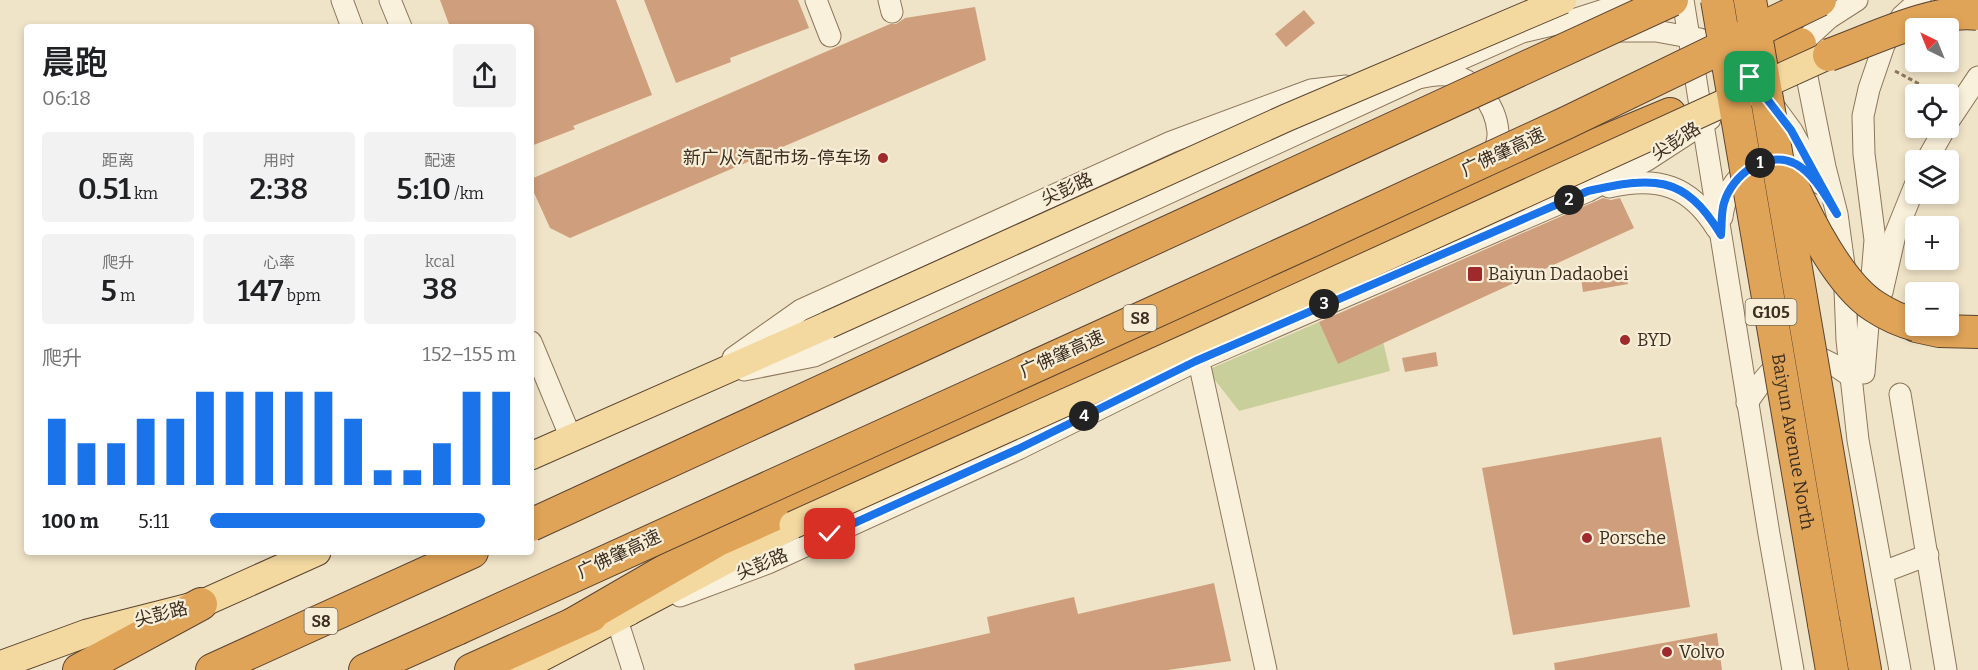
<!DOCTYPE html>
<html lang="zh">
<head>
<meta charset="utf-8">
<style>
	body { margin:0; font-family:Bitter,"Noto Sans SC",serif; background:#f2f2f2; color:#202124; height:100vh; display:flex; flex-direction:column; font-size:22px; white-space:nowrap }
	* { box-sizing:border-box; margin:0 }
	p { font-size:20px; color:#757577 }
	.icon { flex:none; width:33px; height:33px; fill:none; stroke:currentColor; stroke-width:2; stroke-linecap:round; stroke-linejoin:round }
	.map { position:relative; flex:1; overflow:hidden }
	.panel { position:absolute; left:24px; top:24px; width:510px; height:531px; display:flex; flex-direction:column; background:#fff; border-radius:6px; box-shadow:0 3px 9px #0003 }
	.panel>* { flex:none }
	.needle { width:39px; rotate:317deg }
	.controls { position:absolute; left:1905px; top:18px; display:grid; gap:12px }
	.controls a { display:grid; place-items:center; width:54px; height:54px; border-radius:6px; background:#fff; box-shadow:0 3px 9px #0003; font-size:30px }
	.pin { position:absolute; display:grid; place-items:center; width:51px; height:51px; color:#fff; margin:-26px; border-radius:12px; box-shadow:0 3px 9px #0006 }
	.km { position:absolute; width:30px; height:30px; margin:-15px; border-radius:50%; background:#222; color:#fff; font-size:16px; line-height:30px; text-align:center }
	.round { display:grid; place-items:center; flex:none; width:63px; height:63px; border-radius:6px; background:#f2f2f2 }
	.head { display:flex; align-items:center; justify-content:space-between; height:102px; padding:0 18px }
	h1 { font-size:33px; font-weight:600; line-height:45px }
	.figures { display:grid; grid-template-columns:repeat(3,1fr); gap:9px; height:102px; padding:6px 18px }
	.figures div { display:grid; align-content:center; border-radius:6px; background:#f2f2f2; text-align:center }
	.figures b { font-size:30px; font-weight:600 }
	.figures small { font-size:16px; font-weight:400 }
	.figures p { font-size:16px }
	.chart { height:168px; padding:12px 18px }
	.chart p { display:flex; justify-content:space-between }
	.chart svg { width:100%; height:108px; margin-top:6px; stroke:#1a73e8; stroke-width:6 }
	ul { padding:0 18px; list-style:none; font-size:20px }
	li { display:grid; grid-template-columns:96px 72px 1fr; align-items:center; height:45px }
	li i { height:15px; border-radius:8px; background:#1a73e8 }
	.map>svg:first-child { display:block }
</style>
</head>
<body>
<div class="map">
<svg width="1978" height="670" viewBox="0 0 1978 670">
	<rect width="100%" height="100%" fill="#f0e4c8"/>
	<path fill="#c9cf9b" d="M 1373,299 L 1390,371 L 1239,411 L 1207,370 Z"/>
	<g fill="#cf9f7d">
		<path d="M 440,0 L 616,0 L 652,95 L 573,126 L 575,129 L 531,146 L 531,27 L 450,27 Z"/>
		<path d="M 644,0 L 798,0 L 809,28 L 730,58 L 731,62 L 676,83 Z"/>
		<path d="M 975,7 L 986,60 L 570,238 L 550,228 L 531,186 L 531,179 L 890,24 L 896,24 L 905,18 Z"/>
		<path d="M 1304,10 L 1315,23 L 1286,47 L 1275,34 Z"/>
		<path d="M 1603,198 L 1611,200 L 1620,198 L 1634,228 L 1338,364 L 1319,322 Z"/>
		<path d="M 1626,270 L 1628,284 L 1583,292 L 1581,278 Z"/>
		<path d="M 1436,352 L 1438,366 L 1405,372 L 1402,358 Z"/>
		<path d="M 1661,437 L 1690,607 L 1513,635 L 1482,468 Z"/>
		<path d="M 1214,583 L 1231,661 L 1168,670 L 855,670 L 854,664 L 990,633 L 987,617 L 1074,597 L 1078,614 Z"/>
		<path d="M 1717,633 L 1722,670 L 1555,670 L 1554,663 Z"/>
	</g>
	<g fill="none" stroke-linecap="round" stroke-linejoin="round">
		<defs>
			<g id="minor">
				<path d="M 342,0 L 352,27"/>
				<path d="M 390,0 L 401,27"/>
				<path d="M 816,0 L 830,36"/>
				<path d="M 889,0 L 892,12"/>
				<path d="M 1683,0 L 1769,534 L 1793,670"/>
				<path d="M 1616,31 L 1656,31 L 1700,39"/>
				<path d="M 1792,52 L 1829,18 L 1857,0"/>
				<path d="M 1802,52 L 1825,167 L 1837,214 L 1844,265 L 1847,340 L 1858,440 L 1900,670"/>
				<path d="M 1386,82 L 1418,78 L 1522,32 L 1573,20 L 1635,0"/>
				<path d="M 1770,101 L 1792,131 L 1821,184"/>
				<path d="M 1948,122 L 1978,77"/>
				<path d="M 1927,160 L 1945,128"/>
				<path d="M 1609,187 C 1658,176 1690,185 1717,229"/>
				<path d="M 1722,217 C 1726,182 1754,153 1790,162"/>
				<path d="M 1882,292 L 1895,235 L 1916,183"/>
				<path d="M 531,342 L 571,438"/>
				<path d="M 733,358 L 801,310 L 1171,142 L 1311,90 L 1346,86"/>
				<path d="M 1196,361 L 1201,371 L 1266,670"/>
				<path d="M 744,370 L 814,356 L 1418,78 C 1427,76 1436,74 1446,75 C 1474,76 1496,105 1498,132 C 1499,142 1493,154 1490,164"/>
				<path d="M 1864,373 L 1875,240 L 1864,154 L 1863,116 L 1869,89 L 1884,45 L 1902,16 L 1920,0"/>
				<path d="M 1900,394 L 1946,670"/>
				<path d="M 1747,403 C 1778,356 1800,337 1850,376"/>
				<path d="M 1883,572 L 1928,555"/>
				<path d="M 680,596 L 768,563 L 1018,449 L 1196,361 L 1588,191 L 1647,160 L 1710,119"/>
				<path d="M 631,614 L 617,620 L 633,670"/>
			</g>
			<g id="major">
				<path d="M 531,456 L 828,325"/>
				<path d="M 0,665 L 87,633 L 201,604 L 317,552"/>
				<path d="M 518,670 L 793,525"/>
			</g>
			<g id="highway">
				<path d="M 1739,79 L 1800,44"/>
				<path d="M 1916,326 L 1939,331 L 1978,332"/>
				<path d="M 1855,613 L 1865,670"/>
				<path d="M 573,624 L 718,540 L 1186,330 L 1481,193 L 1670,114"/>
				<path d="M 1824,624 L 1832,670"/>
				<path d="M 79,670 L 201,604"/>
				<path d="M 212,670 L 472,552"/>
				<path d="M 365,670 L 457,629"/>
				<path d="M 471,670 L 591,616"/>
			</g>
		</defs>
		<use href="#minor" stroke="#8d765c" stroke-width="23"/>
		<use href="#major" stroke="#5b4430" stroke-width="29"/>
		<use href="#highway" stroke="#5b4430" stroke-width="34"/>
		<path stroke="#8d765c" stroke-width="3" stroke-dasharray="4.5 3" stroke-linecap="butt" d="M 1895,71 L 1938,94"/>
		<use href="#minor" stroke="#faf1dc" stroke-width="21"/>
		<use href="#major" stroke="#f3d9a0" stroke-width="27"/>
		<use href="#highway" stroke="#e0a458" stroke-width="32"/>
		<defs>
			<g id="major-bridge">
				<path d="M 828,325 L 1286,118 L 1563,0"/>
				<path d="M 793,525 L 1193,345 L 1847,47"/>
			</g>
			<g id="highway-bridge">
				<path id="s1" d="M 1717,0 L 1824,624"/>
				<path d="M 1750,0 L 1855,613"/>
				<path d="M 1829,55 C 1871,40 1934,8 1978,14"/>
				<path d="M 1792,185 C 1808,221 1840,284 1874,306 C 1886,314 1901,321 1916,325"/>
				<path d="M 531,525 L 1672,0"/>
				<path d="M 457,629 L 1313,240 L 1566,123 L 1820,0"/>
			</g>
		</defs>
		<use href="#major-bridge" stroke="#5b4430" stroke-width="29" stroke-linecap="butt"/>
		<use href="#highway-bridge" stroke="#5b4430" stroke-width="34" stroke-linecap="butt"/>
		<use href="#major-bridge" stroke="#f3d9a0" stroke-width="27"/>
		<use href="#highway-bridge" stroke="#e0a458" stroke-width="32"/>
	</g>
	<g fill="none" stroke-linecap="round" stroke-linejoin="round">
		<defs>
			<path id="route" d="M 830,534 L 1018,449 L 1196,361 L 1588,191 C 1652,177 1684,173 1721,235 C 1722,225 1721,213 1724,203 C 1732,175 1766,149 1796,164 C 1815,175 1826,197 1837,214 L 1791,130 L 1750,77"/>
		</defs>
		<use href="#route" stroke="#fff" stroke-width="12"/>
		<use href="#route" stroke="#1a73e8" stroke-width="8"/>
	</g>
	<g fill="#9e2a2b" stroke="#f7eed8" stroke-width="2">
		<circle cx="883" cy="158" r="6"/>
		<rect x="1467" y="266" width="16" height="16" rx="3"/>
		<circle cx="1625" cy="340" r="6"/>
		<circle cx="1587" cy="538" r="6"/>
		<circle cx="1667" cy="652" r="6"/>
	</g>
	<g text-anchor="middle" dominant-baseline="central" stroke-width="4.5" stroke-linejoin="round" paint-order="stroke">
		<g fill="#f7eed8" stroke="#756857" stroke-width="1.5">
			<rect x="1745.5" y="299" width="51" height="26" rx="4.5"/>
			<rect x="1123.5" y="305" width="33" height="26" rx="4.5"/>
			<rect x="304.5" y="608" width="33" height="26" rx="4.5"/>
		</g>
		<g font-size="16" font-weight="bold" fill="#3d2e20">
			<text x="1771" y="312">G105</text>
			<text x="1140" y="318">S8</text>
			<text x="321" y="621">S8</text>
		</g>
		<g font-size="18" fill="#3d2e20" stroke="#f7eed8">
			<text transform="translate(1676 141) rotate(-33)">尖彭路</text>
			<text transform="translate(1503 152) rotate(-25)">广佛肇高速</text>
			<text transform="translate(1067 189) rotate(-24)">尖彭路</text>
			<text transform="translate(1062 354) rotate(-24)">广佛肇高速</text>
			<text stroke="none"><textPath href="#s1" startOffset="448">Baiyun Avenue North</textPath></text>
			<text transform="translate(619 554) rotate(-25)">广佛肇高速</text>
			<text transform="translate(762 564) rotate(-22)">尖彭路</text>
			<text transform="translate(161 614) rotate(-14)">尖彭路</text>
		</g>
		<g font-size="18" fill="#3d2e20" stroke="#f7eed8" text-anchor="start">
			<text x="871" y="158" text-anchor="end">新广从汽配市场-停车场</text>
			<text x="1488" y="274">Baiyun Dadaobei</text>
			<text x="1637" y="340">BYD</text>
			<text x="1599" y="538">Porsche</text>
			<text x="1679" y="652">Volvo</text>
		</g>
	</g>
</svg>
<div class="controls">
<a><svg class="needle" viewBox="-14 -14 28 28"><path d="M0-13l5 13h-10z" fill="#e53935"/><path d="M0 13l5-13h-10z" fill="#757577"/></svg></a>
<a><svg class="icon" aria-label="locate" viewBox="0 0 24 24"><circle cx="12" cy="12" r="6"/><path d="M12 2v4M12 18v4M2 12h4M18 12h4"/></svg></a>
<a><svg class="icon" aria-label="layers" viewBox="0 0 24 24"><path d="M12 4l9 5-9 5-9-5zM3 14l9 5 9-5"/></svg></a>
<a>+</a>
<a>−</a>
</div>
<div class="pin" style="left:1750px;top:77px;background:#1e9e55"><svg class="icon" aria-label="arrive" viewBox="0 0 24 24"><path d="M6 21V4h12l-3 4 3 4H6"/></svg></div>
<div class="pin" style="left:830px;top:534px;background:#d93025"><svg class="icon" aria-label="check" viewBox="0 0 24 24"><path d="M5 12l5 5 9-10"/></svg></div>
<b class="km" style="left:1760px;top:163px">1</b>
<b class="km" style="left:1569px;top:200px">2</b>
<b class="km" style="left:1324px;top:304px">3</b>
<b class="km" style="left:1084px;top:416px">4</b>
<section class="panel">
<div class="head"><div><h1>晨跑</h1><p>06:18</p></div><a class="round"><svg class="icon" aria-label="share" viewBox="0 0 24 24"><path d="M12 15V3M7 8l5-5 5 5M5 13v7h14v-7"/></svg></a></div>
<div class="figures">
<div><p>距离</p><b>0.51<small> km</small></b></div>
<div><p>用时</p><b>2:38</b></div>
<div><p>配速</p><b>5:10<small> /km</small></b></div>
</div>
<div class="figures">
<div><p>爬升</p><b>5<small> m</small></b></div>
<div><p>心率</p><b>147<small> bpm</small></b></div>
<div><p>kcal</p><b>38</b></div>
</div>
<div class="chart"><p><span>爬升</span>152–155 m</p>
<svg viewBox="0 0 160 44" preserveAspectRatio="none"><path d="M5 44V17M15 44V27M25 44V27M35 44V17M45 44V17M55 44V6M65 44V6M75 44V6M85 44V6M95 44V6M105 44V17M115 44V38M125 44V38M135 44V27M145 44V6M155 44V6"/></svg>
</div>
<ul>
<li><b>100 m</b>5:11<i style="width:90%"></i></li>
</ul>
</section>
</div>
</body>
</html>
